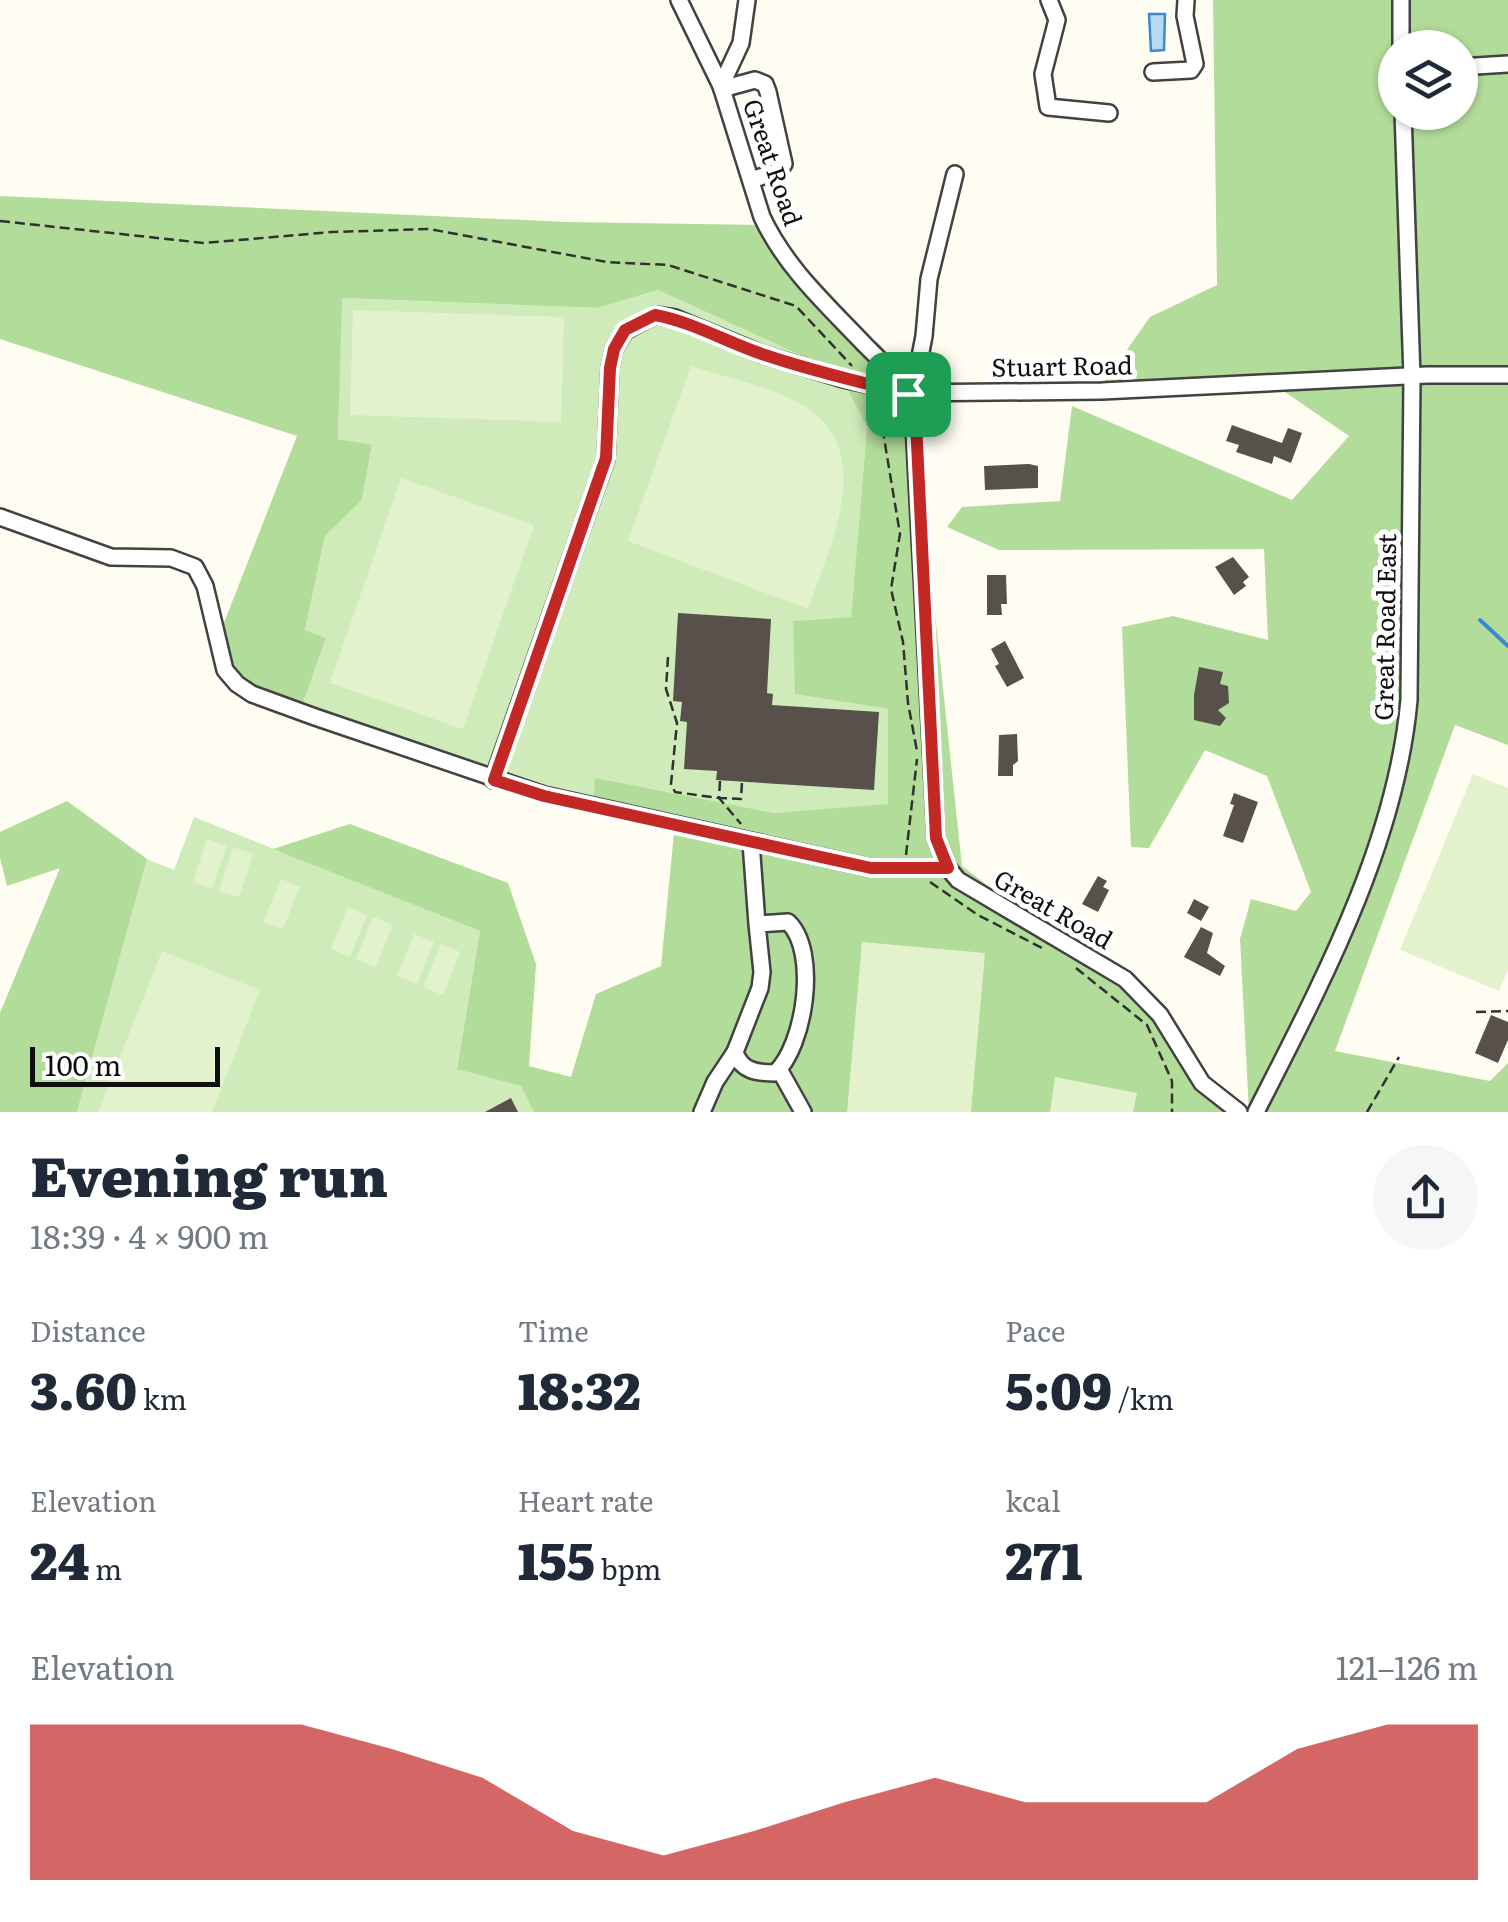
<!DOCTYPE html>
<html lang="en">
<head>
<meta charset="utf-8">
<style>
	body { margin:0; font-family:Literata,serif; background:#f6f6f7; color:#1f2937; height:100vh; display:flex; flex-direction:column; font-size:38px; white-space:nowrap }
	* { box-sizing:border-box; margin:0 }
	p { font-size:32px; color:#747a83 }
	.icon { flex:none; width:55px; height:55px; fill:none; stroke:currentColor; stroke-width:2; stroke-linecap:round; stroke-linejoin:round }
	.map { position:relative; height:1112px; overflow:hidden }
	.panel { display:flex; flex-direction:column; background:#fff; flex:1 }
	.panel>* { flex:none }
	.tools { position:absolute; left:1378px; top:30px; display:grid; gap:20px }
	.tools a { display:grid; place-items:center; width:100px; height:100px; border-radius:50%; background:#fff; box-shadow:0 2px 8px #0004; font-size:50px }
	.scale { position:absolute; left:30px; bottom:25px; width:190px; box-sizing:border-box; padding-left:10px; border:5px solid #0f0f0f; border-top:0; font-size:28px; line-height:35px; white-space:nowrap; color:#0f0f0f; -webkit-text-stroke:8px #fff; paint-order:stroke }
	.pin { position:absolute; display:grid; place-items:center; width:85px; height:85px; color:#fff; margin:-42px; border-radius:20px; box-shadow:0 5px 15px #0006 }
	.round { display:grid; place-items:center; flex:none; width:105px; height:105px; border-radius:52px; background:#f6f6f7 }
	.head { display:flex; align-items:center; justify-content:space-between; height:170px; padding:0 30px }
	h1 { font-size:55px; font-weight:800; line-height:75px }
	.stats { display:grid; grid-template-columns:repeat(3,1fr); gap:15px; height:170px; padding:10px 30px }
	.stats div { display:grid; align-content:center }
	.stats b { font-size:50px; font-weight:800 }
	.stats small { font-size:28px; font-weight:400 }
	.stats p { font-size:28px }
	.chart { height:280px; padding:20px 30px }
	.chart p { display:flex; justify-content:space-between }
	.chart svg { width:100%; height:180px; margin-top:10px; fill:#c32824; opacity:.7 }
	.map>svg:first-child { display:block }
</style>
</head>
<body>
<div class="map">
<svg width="1508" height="1112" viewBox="0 0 1508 1112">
	<rect width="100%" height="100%" fill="#fffdf2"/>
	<g fill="#d0ebba">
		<path d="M 658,290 L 839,373 L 867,427 L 851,617 L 793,621 L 796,694 L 888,709 L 888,805 L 774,813 L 596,779 L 593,810 L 301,709 L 326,638 L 305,630 L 325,536 L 362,500 L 372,446 L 338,439 L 341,298 L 597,308 Z"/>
		<path d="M 194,817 L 480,931 L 457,1068 L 521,1086 L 534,1112 L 77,1112 L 147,859 L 174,870 Z"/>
	</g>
	<g fill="#b2dc99" fill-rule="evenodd">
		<path d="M 1213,0 L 1508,0 L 1508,745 L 1455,725 L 1335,1051 L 1490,1081 L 1508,1063 L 1508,1112 L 1249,1112 L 1240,939 L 1251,899 L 1296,911 L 1311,892 L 1267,776 L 1205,750 L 1149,848 L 1131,847 L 1122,627 L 1173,616 L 1268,640 L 1264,549 L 999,550 L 947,527 L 962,507 L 1060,501 L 1072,406 L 1292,500 L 1349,436 L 1269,381 L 1096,394 L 1150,317 L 1217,285 ZM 1395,48 L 1460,48 L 1460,112 L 1395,112 Z"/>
		<path d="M 0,196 L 567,222 L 766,225 L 910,379 L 962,866 L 1148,1008 L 1237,1112 L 534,1112 L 521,1086 L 457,1069 L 480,931 L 273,849 L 350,824 L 508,883 L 536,964 L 529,1066 L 571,1077 L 596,994 L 661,966 L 675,823 L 593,810 L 595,778 L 774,813 L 888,804 L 888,709 L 795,694 L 793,621 L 851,617 L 867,427 L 839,373 L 658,290 L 597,308 L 342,298 L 338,439 L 372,445 L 362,500 L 325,536 L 305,630 L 326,638 L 301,709 L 241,682 L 220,633 L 297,436 L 0,339 Z"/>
		<path d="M 67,801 L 147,859 L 77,1112 L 0,1112 L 0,1013 L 60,868 L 7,886 L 0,858 L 0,832 Z"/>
	</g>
	<g fill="#e2f2cc">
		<path d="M 353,310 L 564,317 L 561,422 L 350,415 Z"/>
		<path d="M 691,366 C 722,376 757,384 787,397 C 884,439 832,539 808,609 L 628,541 Z"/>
		<path d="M 401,478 L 534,525 L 463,729 L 330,683 Z"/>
		<path d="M 1473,774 L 1508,788 L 1508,970 L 1499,991 L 1400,950 Z"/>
		<path d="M 207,839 L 227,846 L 212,889 L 193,882 Z"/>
		<path d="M 233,847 L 253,854 L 239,897 L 219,891 Z"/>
		<path d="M 281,879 L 300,887 L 283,929 L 263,922 Z"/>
		<path d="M 348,907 L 367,915 L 350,957 L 331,949 Z"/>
		<path d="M 373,917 L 393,925 L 375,967 L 356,959 Z"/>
		<path d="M 414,934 L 434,942 L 417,984 L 397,976 Z"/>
		<path d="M 862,942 L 985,953 L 971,1112 L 847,1112 Z"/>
		<path d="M 441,944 L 460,952 L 443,995 L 423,987 Z"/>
		<path d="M 162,951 L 260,990 L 212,1112 L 98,1112 Z"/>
		<path d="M 1055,1077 L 1137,1093 L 1133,1112 L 1050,1112 Z"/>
	</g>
	<path fill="#b5daf7" stroke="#3b89d0" stroke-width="2.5" d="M 1149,14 L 1165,14 L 1164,50 L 1151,51 Z"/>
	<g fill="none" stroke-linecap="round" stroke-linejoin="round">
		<path stroke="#3b89d0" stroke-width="4" d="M 1480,620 L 1508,646"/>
	</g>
	<g fill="#58514b">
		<path d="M 1232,425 L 1282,443 L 1288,428 L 1302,433 L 1291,463 L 1274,456 L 1272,464 L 1236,452 L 1239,445 L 1226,441 Z"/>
		<path d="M 1029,464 L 1038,466 L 1038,488 L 985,490 L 984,466 Z"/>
		<path d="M 1233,557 L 1249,577 L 1243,582 L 1246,586 L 1234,595 L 1215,567 Z"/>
		<path d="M 987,575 L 1006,575 L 1007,604 L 1001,604 L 1002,615 L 987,615 Z"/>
		<path d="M 678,613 L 771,619 L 767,693 L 773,694 L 772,705 L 879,712 L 874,790 L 716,780 L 717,771 L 684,769 L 687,722 L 680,721 L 682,702 L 673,701 Z"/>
		<path d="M 1005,641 L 1024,678 L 1007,687 L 995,666 L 999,664 L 991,649 Z"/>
		<path d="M 1199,667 L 1223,672 L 1220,684 L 1228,686 L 1229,703 L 1218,710 L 1226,718 L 1220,726 L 1194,720 L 1194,695 Z"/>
		<path d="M 1017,734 L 1018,761 L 1013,765 L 1013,776 L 998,776 L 999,735 Z"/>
		<path d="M 1234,793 L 1258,802 L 1243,843 L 1223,836 L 1234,805 L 1230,804 Z"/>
		<path d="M 1098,876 L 1107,881 L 1103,887 L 1109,890 L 1098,912 L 1082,904 Z"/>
		<path d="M 1194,899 L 1209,907 L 1201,921 L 1187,913 Z"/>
		<path d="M 1201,927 L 1213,933 L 1207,953 L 1225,966 L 1220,976 L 1184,957 Z"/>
		<path d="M 1491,1015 L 1508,1022 L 1508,1040 L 1498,1063 L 1475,1053 Z"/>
		<path d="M 511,1098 L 518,1112 L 485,1112 Z"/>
	</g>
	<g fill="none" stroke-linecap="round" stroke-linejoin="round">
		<defs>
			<g id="minor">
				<path d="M 679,0 L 721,86 L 762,217 C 786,268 826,304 865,345 C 884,364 903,381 913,406 L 936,838 L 948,868 L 958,880 L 1125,979 L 1160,1015 L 1202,1083 L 1239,1112"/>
				<path d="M 1049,0 L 1057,20 L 1043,74 L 1048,107 L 1109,113"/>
				<path d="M 1401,0 L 1401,48"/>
				<path d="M 1460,67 L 1508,64"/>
				<path d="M 1153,72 L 1191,70 L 1195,64 L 1185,16 L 1186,0"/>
				<path d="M 721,86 L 741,43 L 747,0"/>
				<path d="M 722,89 L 755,80 L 765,84 L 768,92 L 784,164 L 779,171 L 751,180"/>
				<path d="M 913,393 L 924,336 L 929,279 L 955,174"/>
				<path d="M 0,517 L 111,557 L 171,558 L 195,567 L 205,586 L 225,670 L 237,684 L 252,694 L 315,717 L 544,795 L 871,868 L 948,868"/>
				<path d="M 493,780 L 606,459 L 610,368 L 614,349 L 625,331 L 655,315 L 675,318 L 762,354 L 843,379 L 908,393 L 1102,391 L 1427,375 L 1508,375"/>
				<path d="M 751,842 L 757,924 L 788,922 C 819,951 805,1046 775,1073 C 757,1073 741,1071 735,1052 L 760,988 L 762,972 L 757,924"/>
				<path d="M 779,1069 L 803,1112"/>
				<path d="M 702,1112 L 715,1082 L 735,1052"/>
				<path d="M 1256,1112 C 1321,984 1396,845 1409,700 L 1412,377 L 1403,112"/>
			</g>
		</defs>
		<use href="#minor" stroke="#424242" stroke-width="20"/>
		<g stroke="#313131" stroke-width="2.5" stroke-dasharray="10 5" stroke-linecap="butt">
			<path d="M 0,221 L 204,243 L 332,232 L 429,229 L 607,262 L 668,265 L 796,306 L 852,366"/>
			<path d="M 879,400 L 883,405 L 884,438 L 900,534 L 891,589 L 903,642 L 908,703 L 917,751"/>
			<path d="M 668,657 L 666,689 L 677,723 L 671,784 L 675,792 L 719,798 L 741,824"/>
			<path d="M 720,781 L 719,798 L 741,799 L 742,782"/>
			<path d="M 906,855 L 917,759"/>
			<path d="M 930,882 L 978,915 L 1044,949"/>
			<path d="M 1076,968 L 1147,1025 L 1172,1081 L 1172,1112"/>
			<path d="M 1476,1012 L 1508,1011"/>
			<path d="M 1367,1112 L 1399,1057"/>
		</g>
		<use href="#minor" stroke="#fff" stroke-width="15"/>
	</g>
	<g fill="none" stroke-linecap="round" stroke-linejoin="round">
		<defs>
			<path id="route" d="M 655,315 C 693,322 728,343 765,355 C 812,371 860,382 908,394 L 916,422 L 936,838 L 948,868 L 871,868 L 544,796 L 494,780 L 606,458 L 610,368 L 614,349 L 625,330 Z"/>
		</defs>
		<use href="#route" stroke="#fff" stroke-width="20"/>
		<use href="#route" stroke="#c32824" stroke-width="12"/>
	</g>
	<g text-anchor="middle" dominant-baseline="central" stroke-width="10" stroke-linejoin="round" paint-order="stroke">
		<g font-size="25" fill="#0f0f0f" stroke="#fff">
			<text transform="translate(774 162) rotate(71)">Great Road</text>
			<text transform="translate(1062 365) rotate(-1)">Stuart Road</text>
			<text transform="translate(1384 627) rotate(-89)">Great Road East</text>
			<text transform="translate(1054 908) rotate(30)">Great Road</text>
		</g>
	</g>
</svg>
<div class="tools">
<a><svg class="icon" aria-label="layers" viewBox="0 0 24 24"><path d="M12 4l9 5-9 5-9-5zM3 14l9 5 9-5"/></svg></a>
</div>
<div class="scale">100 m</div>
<div class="pin" style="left:908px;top:394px;background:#1e9e55"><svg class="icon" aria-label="arrive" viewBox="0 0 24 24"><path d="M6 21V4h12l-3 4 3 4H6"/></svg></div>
</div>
<section class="panel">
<div class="head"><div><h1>Evening run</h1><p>18:39 · 4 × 900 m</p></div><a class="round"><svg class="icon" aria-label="share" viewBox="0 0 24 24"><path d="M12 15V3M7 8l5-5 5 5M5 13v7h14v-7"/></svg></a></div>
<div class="stats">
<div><p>Distance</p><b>3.60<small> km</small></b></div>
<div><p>Time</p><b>18:32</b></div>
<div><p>Pace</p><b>5:09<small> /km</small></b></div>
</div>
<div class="stats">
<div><p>Elevation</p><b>24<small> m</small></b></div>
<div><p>Heart rate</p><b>155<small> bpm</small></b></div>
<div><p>kcal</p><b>271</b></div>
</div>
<div class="chart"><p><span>Elevation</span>121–126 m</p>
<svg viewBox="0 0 160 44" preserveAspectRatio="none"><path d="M0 44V6L10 6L20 6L30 6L40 12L50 19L60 32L70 38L80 32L90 25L100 19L110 25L120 25L130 25L140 12L150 6L160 6V44z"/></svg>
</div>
</section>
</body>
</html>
